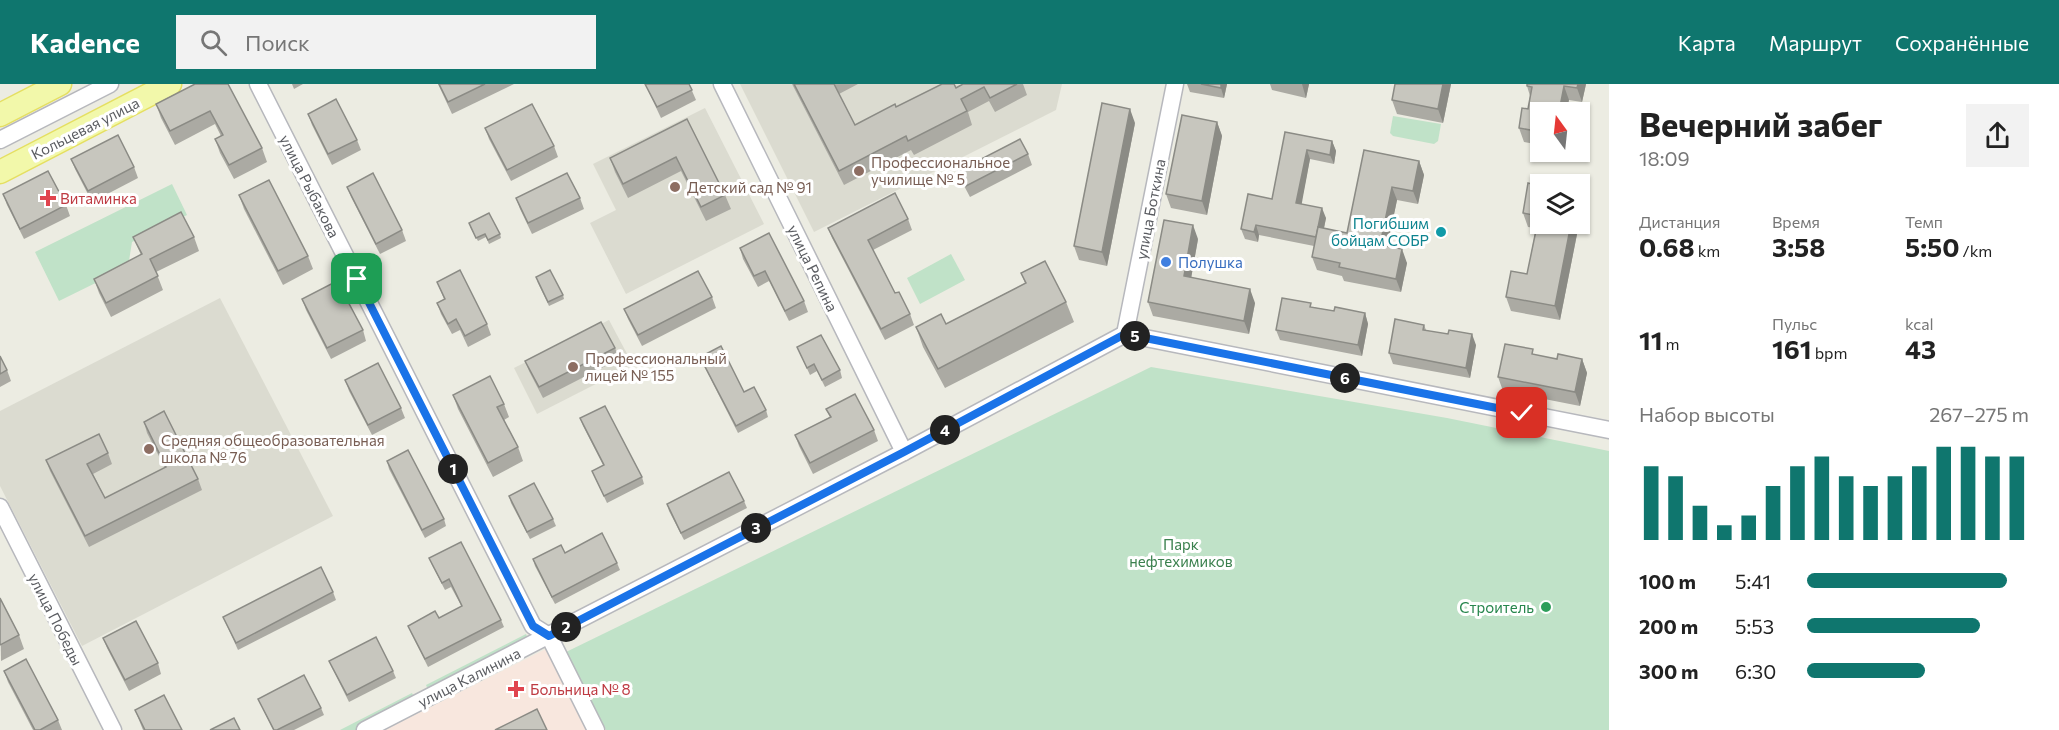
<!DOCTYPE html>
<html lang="ru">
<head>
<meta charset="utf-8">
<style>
	body { margin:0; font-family:Commissioner,sans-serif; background:#f2f2f2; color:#222; height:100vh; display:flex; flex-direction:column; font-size:22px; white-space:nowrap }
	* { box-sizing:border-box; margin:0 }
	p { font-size:20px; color:#767676 }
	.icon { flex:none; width:33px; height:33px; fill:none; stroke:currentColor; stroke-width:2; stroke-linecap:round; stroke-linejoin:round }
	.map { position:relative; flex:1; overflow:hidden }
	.panel { display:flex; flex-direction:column; background:#fff; width:450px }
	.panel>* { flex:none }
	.needle { width:39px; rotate:345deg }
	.controls { position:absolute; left:1530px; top:18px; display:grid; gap:12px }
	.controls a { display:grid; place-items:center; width:60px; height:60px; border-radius:0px; background:#fff; box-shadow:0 2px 4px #0004; font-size:30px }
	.pin { position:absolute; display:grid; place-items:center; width:51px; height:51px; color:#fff; margin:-26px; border-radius:12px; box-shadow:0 3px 9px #0006 }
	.km { position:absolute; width:30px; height:30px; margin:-15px; border-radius:50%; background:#222; color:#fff; font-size:16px; line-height:30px; text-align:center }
	.round { display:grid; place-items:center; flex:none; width:63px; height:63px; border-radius:0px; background:#f2f2f2 }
	.overview { display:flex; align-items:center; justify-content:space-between; height:102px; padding:0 30px }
	h1 { font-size:33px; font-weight:700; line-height:45px }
	.stats { display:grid; grid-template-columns:repeat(3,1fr); gap:9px; height:102px; padding:6px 30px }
	.stats div { display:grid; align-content:center }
	.stats b { font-size:26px; font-weight:700 }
	.stats small { font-size:16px; font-weight:400 }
	.stats p { font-size:16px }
	.chart { height:168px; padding:12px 30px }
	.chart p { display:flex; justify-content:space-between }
	.chart svg { width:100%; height:108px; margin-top:6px; stroke:#0f766e; stroke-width:6 }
	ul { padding:0 30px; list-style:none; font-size:20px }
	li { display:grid; grid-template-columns:96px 72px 1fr; align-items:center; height:45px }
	li i { height:15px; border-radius:8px; background:#0f766e }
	header { display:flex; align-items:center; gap:36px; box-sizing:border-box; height:84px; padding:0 30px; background:#0f766e; color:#fff }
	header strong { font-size:28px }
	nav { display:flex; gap:33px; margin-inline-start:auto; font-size:21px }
	.search { width:420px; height:54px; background:#f2f2f2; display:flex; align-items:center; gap:15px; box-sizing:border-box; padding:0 21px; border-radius:0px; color:#767676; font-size:22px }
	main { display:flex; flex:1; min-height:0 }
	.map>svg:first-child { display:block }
</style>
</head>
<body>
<header>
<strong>Kadence</strong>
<div class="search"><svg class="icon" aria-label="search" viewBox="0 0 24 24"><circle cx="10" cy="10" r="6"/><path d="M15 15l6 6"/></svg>Поиск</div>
<nav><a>Карта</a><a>Маршрут</a><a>Сохранённые</a></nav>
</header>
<main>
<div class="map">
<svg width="1609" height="646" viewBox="0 0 1609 646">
	<rect width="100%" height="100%" fill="#ecece2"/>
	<g fill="#dbdbd0">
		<path d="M 740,0 L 1062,0 L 1056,26 L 814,148 Z"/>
		<path d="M 705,24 L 764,140 L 626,210 L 590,139 L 616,126 L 593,80 Z"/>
		<path d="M 220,214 L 333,432 L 82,562 L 0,402 L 0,327 Z"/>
		<path d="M 609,236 L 633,281 L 537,330 L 514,284 Z"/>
	</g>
	<path fill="#f8e7de" d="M 546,565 L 587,646 L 385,646 Z"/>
	<g fill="#c0e2c8">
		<path d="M 1393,32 L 1441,40 L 1438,57 L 1434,60 L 1393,52 L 1390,49 Z"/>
		<path d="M 172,100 L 187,131 L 132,158 L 128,183 L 59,217 L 35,168 Z"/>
		<path d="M 951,170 L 965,196 L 920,220 L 907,194 Z"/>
		<path d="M 1151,283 L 1447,334 L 1609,367 L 1609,646 L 606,646 L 566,568 Z"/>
		<path d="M 526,550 L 529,557 L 429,608 L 426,601 Z"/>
		<path d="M 412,609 L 415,615 L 356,646 L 340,646 Z"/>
	</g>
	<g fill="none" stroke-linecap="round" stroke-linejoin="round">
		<defs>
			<g id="minor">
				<path d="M 258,0 L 533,542 L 549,552 L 596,646"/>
				<path d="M 722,0 L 904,368"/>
				<path d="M 0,56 L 110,0"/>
				<path d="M 1125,250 L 1175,0"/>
				<path d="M 0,423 L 113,646"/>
				<path d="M 365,646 L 904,368 L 1125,250 L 1609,346"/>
			</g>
			<g id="major">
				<path d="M 0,31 L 60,0"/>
				<path d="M 0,88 L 170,0"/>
			</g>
		</defs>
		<use href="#minor" stroke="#b7b8bd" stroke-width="19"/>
		<use href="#major" stroke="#e5df61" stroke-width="25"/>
		<use href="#minor" stroke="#fff" stroke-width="16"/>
		<use href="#major" stroke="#f2f8aa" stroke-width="22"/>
	</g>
	<g fill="#abaaa3">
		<path d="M 195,0 L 262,64 L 267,78 L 234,95 L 220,69 L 215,55 L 221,52 L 215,40 L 175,61 L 161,34 L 156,20 Z"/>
		<path d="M 292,0 L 303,0 L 294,5 Z"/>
		<path d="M 438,0 L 514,0 L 452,30 Z"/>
		<path d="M 645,0 L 689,0 L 696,16 L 661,34 Z"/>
		<path d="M 792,0 L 858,0 L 839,10 L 855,41 L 896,23 L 956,4 L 963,0 L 1023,0 L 1027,11 L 995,28 L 989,17 L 968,28 L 972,41 L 914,71 L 911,66 L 844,101 Z"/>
		<path d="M 1187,0 L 1227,0 L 1224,14 L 1190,8 Z"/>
		<path d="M 1270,0 L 1309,0 L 1306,14 L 1272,6 Z"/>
		<path d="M 1395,0 L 1451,0 L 1443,39 L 1397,30 L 1392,16 Z"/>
		<path d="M 1527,0 L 1586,0 L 1582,18 L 1569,16 L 1540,28 L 1540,68 L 1574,68 L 1572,78 L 1539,71 L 1535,60 L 1524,58 L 1519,44 L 1528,25 L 1530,12 L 1527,2 Z"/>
		<path d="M 308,30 L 357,56 L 361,66 L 332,81 L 312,41 Z"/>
		<path d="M 687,35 L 725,111 L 731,125 L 706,137 L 681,87 L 628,114 L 615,88 L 610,74 Z"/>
		<path d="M 1217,38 L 1222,52 L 1207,131 L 1171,124 L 1166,110 Z"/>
		<path d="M 1135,39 L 1107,182 L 1079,176 L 1074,162 Z"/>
		<path d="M 485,44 L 554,62 L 558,73 L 511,97 L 489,55 Z"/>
		<path d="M 1285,48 L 1332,57 L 1336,67 L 1334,80 L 1310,75 L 1301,120 L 1326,134 L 1324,144 L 1347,149 L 1364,66 L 1419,77 L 1424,91 L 1418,120 L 1397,116 L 1387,162 L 1407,179 L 1401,208 L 1344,197 L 1342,192 L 1317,186 L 1312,173 L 1314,162 L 1259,151 L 1258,158 L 1245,155 L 1241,145 L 1272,115 Z"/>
		<path d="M 1028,70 L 1032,81 L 970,113 L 962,98 L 958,87 Z"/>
		<path d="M 71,75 L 134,83 L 138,94 L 92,118 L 75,85 Z"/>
		<path d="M 1528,99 L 1540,140 L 1579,140 L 1560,236 L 1511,227 L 1506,213 L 1527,190 L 1536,144 L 1528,143 L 1523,129 Z"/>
		<path d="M 347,103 L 402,146 L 406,157 L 380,170 L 351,113 Z"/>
		<path d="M 3,110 L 66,121 L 70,132 L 24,155 L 7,121 Z"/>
		<path d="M 239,111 L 308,172 L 313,185 L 283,201 L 244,125 Z"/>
		<path d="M 516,114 L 580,114 L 584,125 L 532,150 L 520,125 Z"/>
		<path d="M 908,135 L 912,146 L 873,166 L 895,209 L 910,230 L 914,241 L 885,256 L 832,154 L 828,144 Z"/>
		<path d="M 470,143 L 500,150 L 501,154 L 489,160 L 486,153 L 478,157 Z"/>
		<path d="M 133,153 L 194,153 L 199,167 L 156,188 L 163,206 L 111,233 L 99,209 L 94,195 L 141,171 Z"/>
		<path d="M 1198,155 L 1191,194 L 1255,219 L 1249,250 L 1153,232 L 1148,218 Z"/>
		<path d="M 740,164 L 804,217 L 808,228 L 789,237 L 769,197 L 758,203 L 743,175 Z"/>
		<path d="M 1021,189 L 1066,218 L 1074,238 L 945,304 L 923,263 L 916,243 L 946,240 L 1025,199 Z"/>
		<path d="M 537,197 L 563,211 L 564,215 L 549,222 Z"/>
		<path d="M 437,198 L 487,240 L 491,251 L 468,263 L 460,246 L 452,250 L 441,230 L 437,219 L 444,215 Z"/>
		<path d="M 712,213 L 716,224 L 642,262 L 628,235 L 624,225 Z"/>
		<path d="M 302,215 L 363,246 L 366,257 L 331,275 L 306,226 Z"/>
		<path d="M 1312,223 L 1334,227 L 1365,229 L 1368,240 L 1362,272 L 1280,256 L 1276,246 Z"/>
		<path d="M 1424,241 L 1426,246 L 1476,261 L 1470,294 L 1393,280 L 1389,269 Z"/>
		<path d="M 797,263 L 840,286 L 842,294 L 825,303 L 817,287 L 810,291 Z"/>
		<path d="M 615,264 L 619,275 L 543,314 L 529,287 L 525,277 Z"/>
		<path d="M 1535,271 L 1557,275 L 1582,275 L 1587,289 L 1580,322 L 1503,307 L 1498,293 Z"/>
		<path d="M 0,272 L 7,286 L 11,297 L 0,303 Z"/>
		<path d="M 700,273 L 744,308 L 766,326 L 768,333 L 738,349 L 703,280 Z"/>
		<path d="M 345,296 L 401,324 L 405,334 L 372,351 L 349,307 Z"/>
		<path d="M 453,311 L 504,320 L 509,333 L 504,336 L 518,363 L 523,377 L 493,393 L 458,325 Z"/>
		<path d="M 826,325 L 874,346 L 878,357 L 813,390 L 799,362 L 795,351 L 830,333 Z"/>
		<path d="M 580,334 L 642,393 L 644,400 L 607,419 L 592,387 L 603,381 L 583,342 Z"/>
		<path d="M 144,338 L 198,395 L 202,406 L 89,463 L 50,387 L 46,376 L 108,369 L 112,380 L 93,390 L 105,414 L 165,384 L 147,349 Z"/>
		<path d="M 387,377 L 444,435 L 446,442 L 425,454 L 389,385 Z"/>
		<path d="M 509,412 L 553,435 L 556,442 L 530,455 L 511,419 Z"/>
		<path d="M 744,417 L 747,424 L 684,456 L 669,427 L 667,420 Z"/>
		<path d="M 565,469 L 617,479 L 620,486 L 555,520 L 535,482 L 533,475 Z"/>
		<path d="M 429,474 L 501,536 L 504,543 L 428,583 L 411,549 L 408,542 L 439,534 L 462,523 L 451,503 L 445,506 L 432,481 Z"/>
		<path d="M 333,508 L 336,516 L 238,566 L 223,533 Z"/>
		<path d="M 0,514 L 19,551 L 24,565 L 1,577 Z"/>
		<path d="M 103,554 L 158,579 L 161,590 L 129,607 L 107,564 Z"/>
		<path d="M 329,577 L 393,587 L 396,594 L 349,618 L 332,584 Z"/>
		<path d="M 4,587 L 58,636 L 62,646 L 33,646 L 8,598 Z"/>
		<path d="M 258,615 L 321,624 L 324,631 L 294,646 L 273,646 Z"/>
		<path d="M 135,626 L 182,646 L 143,646 Z"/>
	</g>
	<g fill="#8b8b85">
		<path d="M 1221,0 L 1227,0 L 1224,14 L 1221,4 Z"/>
		<path d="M 1302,0 L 1309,0 L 1306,14 Z"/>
		<path d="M 1443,0 L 1451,0 L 1443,39 L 1438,25 Z"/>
		<path d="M 1578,0 L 1586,0 L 1582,18 L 1577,4 Z"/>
		<path d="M 1564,2 L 1569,16 L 1567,28 L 1559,28 Z"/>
		<path d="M 1130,25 L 1135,39 L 1107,182 L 1102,168 Z"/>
		<path d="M 1217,38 L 1222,52 L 1207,131 L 1202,117 Z"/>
		<path d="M 1332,57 L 1336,67 L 1334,80 L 1330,71 Z"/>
		<path d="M 1307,66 L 1310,75 L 1300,129 L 1296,119 Z"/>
		<path d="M 1568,68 L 1574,68 L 1572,78 Z"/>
		<path d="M 1419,77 L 1424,91 L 1418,120 L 1413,107 Z"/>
		<path d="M 1392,103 L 1397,116 L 1385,174 L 1380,161 Z"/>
		<path d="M 1580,116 L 1582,123 L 1580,137 Z"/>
		<path d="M 1322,124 L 1326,134 L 1320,163 L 1316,153 Z"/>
		<path d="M 1571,140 L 1579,140 L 1560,236 L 1555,222 Z"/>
		<path d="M 1193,141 L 1198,155 L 1189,206 L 1184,192 Z"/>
		<path d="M 1256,141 L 1259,151 L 1258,158 L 1254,148 Z"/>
		<path d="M 1402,165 L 1407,179 L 1401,208 L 1396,195 Z"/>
		<path d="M 1250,205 L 1255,219 L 1249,250 L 1244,237 Z"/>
		<path d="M 1365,229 L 1368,240 L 1362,272 L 1358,261 Z"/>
		<path d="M 1472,250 L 1476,261 L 1470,294 L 1466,284 Z"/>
		<path d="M 1582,275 L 1587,289 L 1580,322 L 1575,308 Z"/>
	</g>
	<g fill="#c7c6be" stroke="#8b8b85" stroke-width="1.5">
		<path d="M 195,0 L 228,0 L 262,64 L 229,81 L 215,55 L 223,51 L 210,27 L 170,47 L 156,20 Z"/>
		<path d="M 439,0 L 485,0 L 448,18 Z"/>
		<path d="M 645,0 L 689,0 L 692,6 L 657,23 Z"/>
		<path d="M 794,0 L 834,0 L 855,41 L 895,20 L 896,23 L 942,0 L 954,0 L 956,4 L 963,0 L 1017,0 L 990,14 L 984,3 L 961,15 L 967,27 L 908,57 L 906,52 L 839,87 Z"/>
		<path d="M 1201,0 L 1221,0 L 1221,4 Z"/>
		<path d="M 1395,0 L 1443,0 L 1438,25 L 1392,16 Z"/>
		<path d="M 1527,0 L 1578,0 L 1577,4 L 1564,2 L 1559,28 L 1540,28 L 1540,58 L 1534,57 L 1536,47 L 1519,44 L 1522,24 L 1528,25 L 1532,3 L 1527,2 Z"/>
		<path d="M 336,15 L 357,56 L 328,70 L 308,30 Z"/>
		<path d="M 1102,19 L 1130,25 L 1102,168 L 1074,162 Z"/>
		<path d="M 532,20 L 554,62 L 507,86 L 485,44 Z"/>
		<path d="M 1182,31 L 1217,38 L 1202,117 L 1166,110 Z"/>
		<path d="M 687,35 L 725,111 L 701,123 L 676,73 L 623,100 L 610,74 Z"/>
		<path d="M 1285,48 L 1332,57 L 1330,71 L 1307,66 L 1296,119 L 1322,124 L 1316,153 L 1256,141 L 1254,148 L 1241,145 L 1248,110 L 1272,115 Z"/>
		<path d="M 118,51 L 134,83 L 88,107 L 71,75 Z"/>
		<path d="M 1020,55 L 1028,70 L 966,102 L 958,87 Z"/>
		<path d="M 1364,66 L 1419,77 L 1413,107 L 1392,103 L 1380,161 L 1402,165 L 1396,195 L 1339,183 L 1340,179 L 1312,173 L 1318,143 L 1347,149 Z"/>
		<path d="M 48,87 L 66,121 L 20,145 L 3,110 Z"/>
		<path d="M 373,89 L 402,146 L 376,160 L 347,103 Z"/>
		<path d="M 567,89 L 580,114 L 528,139 L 516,114 Z"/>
		<path d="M 269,96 L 308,172 L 278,187 L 239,111 Z"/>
		<path d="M 1528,99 L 1540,102 L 1540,140 L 1571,140 L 1555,222 L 1506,213 L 1511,187 L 1527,190 L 1539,132 L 1523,129 Z"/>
		<path d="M 895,109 L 908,135 L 868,156 L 895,209 L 899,208 L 910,230 L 881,245 L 828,144 Z"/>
		<path d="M 181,128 L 194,153 L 150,175 L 158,192 L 106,219 L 94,195 L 142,170 L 133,153 Z"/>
		<path d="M 489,129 L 500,150 L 488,156 L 485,150 L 476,154 L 469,139 Z"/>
		<path d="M 1164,136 L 1193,141 L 1184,192 L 1250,205 L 1244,237 L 1148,218 Z"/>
		<path d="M 769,149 L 804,217 L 785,227 L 765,187 L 754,192 L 740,164 Z"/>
		<path d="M 1045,177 L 1066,218 L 938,285 L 916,243 L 941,230 L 946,240 L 1026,199 L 1021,189 Z"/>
		<path d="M 460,186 L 487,240 L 465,252 L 456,235 L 448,240 L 437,219 L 445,215 L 437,198 Z"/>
		<path d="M 550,186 L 563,211 L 548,218 L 536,193 Z"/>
		<path d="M 698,187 L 712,213 L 638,251 L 624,225 Z"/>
		<path d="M 337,197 L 363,246 L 327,264 L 302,215 Z"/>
		<path d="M 1282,214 L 1311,219 L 1310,223 L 1334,227 L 1335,223 L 1365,229 L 1358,261 L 1276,246 Z"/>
		<path d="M 1395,235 L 1424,241 L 1423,246 L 1448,250 L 1449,246 L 1472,250 L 1466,284 L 1389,269 Z"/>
		<path d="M 601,238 L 615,264 L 539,303 L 525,277 Z"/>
		<path d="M 821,251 L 840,286 L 822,296 L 814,280 L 807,284 L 797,263 Z"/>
		<path d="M 1505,260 L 1533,265 L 1532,270 L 1557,275 L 1558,270 L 1582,275 L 1575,308 L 1498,293 Z"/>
		<path d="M 721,262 L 744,308 L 754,303 L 766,326 L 736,342 L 700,273 Z"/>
		<path d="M 0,272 L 7,286 L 0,290 Z"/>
		<path d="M 378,279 L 401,324 L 368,341 L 345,296 Z"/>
		<path d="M 490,292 L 504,320 L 497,323 L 518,363 L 488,379 L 453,311 Z"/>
		<path d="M 855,310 L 874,346 L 810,379 L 795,351 L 831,333 L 826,325 Z"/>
		<path d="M 605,322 L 642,393 L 604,412 L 592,387 L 604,381 L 580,334 Z"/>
		<path d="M 164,327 L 198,395 L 85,452 L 46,376 L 99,350 L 108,369 L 87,380 L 105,414 L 166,383 L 144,338 Z"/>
		<path d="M 408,366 L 444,435 L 422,446 L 387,377 Z"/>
		<path d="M 729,388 L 744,417 L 681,449 L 667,420 Z"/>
		<path d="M 534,399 L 553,435 L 527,448 L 509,412 Z"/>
		<path d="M 602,449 L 617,479 L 552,513 L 533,475 L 561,461 L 565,469 Z"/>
		<path d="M 461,458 L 501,536 L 425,575 L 408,542 L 435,527 L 439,534 L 462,522 L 449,495 L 442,499 L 429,474 Z"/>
		<path d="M 321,483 L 333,508 L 236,559 L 223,533 Z"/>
		<path d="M 0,514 L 19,551 L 0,561 Z"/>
		<path d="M 136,537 L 158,579 L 125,596 L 103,554 Z"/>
		<path d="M 376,553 L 393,587 L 347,611 L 329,577 Z"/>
		<path d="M 26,575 L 58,636 L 40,646 L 35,646 L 4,587 Z"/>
		<path d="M 304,591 L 321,624 L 277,646 L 274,646 L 258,615 Z"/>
		<path d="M 164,611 L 182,646 L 145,646 L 135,626 Z"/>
		<path d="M 537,625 L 547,646 L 495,646 Z"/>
		<path d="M 234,634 L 240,646 L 210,646 Z"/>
	</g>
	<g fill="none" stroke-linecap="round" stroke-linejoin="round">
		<defs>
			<path id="route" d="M 357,195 L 533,542 L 549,552 L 904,368 L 1125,250 L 1522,329"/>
		</defs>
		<use href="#route" stroke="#fff" stroke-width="12"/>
		<use href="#route" stroke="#1a73e8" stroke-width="8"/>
	</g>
	<g fill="#8d6e63" stroke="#fff" stroke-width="2">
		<circle cx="859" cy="87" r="6"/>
		<circle cx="675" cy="103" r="6"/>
		<circle cx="573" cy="283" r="6"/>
		<circle cx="149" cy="365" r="6"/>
	</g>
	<g fill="#e0444e" stroke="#fff" stroke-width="2">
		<path d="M45 105h6v6h6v6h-6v6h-6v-6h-6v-6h6z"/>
		<path d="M513 596h6v6h6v6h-6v6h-6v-6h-6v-6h6z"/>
	</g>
	<circle fill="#0f9aa8" stroke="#fff" stroke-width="2" cx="1441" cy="148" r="6"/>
	<circle fill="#3f7fe0" stroke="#fff" stroke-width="2" cx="1166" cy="178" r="6"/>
	<circle fill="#2e9e5b" stroke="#fff" stroke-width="2" cx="1546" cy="523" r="6"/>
	<g text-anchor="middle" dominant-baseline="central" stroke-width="6" stroke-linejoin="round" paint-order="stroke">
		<g font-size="15" fill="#5a5c61" stroke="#fff">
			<text transform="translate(85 44) rotate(-27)">Кольцевая улица</text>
			<text transform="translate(310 102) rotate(63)">улица Рыбакова</text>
			<text transform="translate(1150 125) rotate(-79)">улица Боткина</text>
			<text transform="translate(813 184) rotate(64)">улица Репина</text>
			<text transform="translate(56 535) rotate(63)">улица Победы</text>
			<text transform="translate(469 593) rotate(-27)">улица Калинина</text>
		</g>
		<g font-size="15" fill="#785e54" stroke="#fff" text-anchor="start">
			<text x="871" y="78">Профессиональное<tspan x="871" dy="17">училище № 5</tspan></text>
			<text x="687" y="103">Детский сад № 91</text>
			<text x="585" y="274">Профессиональный<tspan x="585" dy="17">лицей № 155</tspan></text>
			<text x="161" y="356">Средняя общеобразовательная<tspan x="161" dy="17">школа № 76</tspan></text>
		</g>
		<g font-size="15" fill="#be3a42" stroke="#fff" text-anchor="start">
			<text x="60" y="114">Витаминка</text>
			<text x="530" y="605">Больница № 8</text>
		</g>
		<g font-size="15" fill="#0d838f" stroke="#fff" text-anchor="end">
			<text x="1429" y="139">Погибшим<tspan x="1429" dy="17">бойцам СОБР</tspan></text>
		</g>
		<g font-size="15" fill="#366cbe" stroke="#fff" text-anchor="start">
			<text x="1178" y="178">Полушка</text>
		</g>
		<g font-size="15" fill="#3b804e" stroke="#fff">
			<text x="1181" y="460">Парк<tspan x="1181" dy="17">нефтехимиков</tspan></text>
		</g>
		<g font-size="15" fill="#27864d" stroke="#fff" text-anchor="end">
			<text x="1534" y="523">Строитель</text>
		</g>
	</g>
</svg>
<div class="controls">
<a><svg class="needle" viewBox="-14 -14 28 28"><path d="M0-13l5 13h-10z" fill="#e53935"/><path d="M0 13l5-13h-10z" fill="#767676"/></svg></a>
<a><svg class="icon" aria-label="layers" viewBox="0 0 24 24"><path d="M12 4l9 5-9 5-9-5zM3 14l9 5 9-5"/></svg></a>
</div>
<div class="pin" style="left:357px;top:195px;background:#1e9e55"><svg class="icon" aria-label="arrive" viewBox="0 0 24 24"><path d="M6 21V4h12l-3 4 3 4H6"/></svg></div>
<div class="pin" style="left:1522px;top:329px;background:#d93025"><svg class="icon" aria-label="check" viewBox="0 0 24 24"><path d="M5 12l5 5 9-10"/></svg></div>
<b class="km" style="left:453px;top:385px">1</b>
<b class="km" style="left:566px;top:543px">2</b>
<b class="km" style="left:756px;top:444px">3</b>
<b class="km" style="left:945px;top:346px">4</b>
<b class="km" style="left:1135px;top:252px">5</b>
<b class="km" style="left:1345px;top:294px">6</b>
</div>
<section class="panel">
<div class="overview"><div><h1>Вечерний забег</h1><p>18:09</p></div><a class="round"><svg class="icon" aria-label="share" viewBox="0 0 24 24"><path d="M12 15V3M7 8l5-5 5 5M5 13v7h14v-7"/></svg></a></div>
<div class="stats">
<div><p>Дистанция</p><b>0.68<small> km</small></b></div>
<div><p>Время</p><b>3:58</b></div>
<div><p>Темп</p><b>5:50<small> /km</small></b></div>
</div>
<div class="stats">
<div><b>11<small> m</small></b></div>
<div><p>Пульс</p><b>161<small> bpm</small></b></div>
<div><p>kcal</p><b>43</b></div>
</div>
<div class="chart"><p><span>Набор высоты</span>267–275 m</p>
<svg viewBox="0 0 160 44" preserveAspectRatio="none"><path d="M5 44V14M15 44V18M25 44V30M35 44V38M45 44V34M55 44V22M65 44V14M75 44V10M85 44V18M95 44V22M105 44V18M115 44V14M125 44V6M135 44V6M145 44V10M155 44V10"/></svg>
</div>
<ul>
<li><b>100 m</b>5:41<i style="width:90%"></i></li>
<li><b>200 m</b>5:53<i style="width:78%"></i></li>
<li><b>300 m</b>6:30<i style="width:53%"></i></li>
</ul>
</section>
</main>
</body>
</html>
